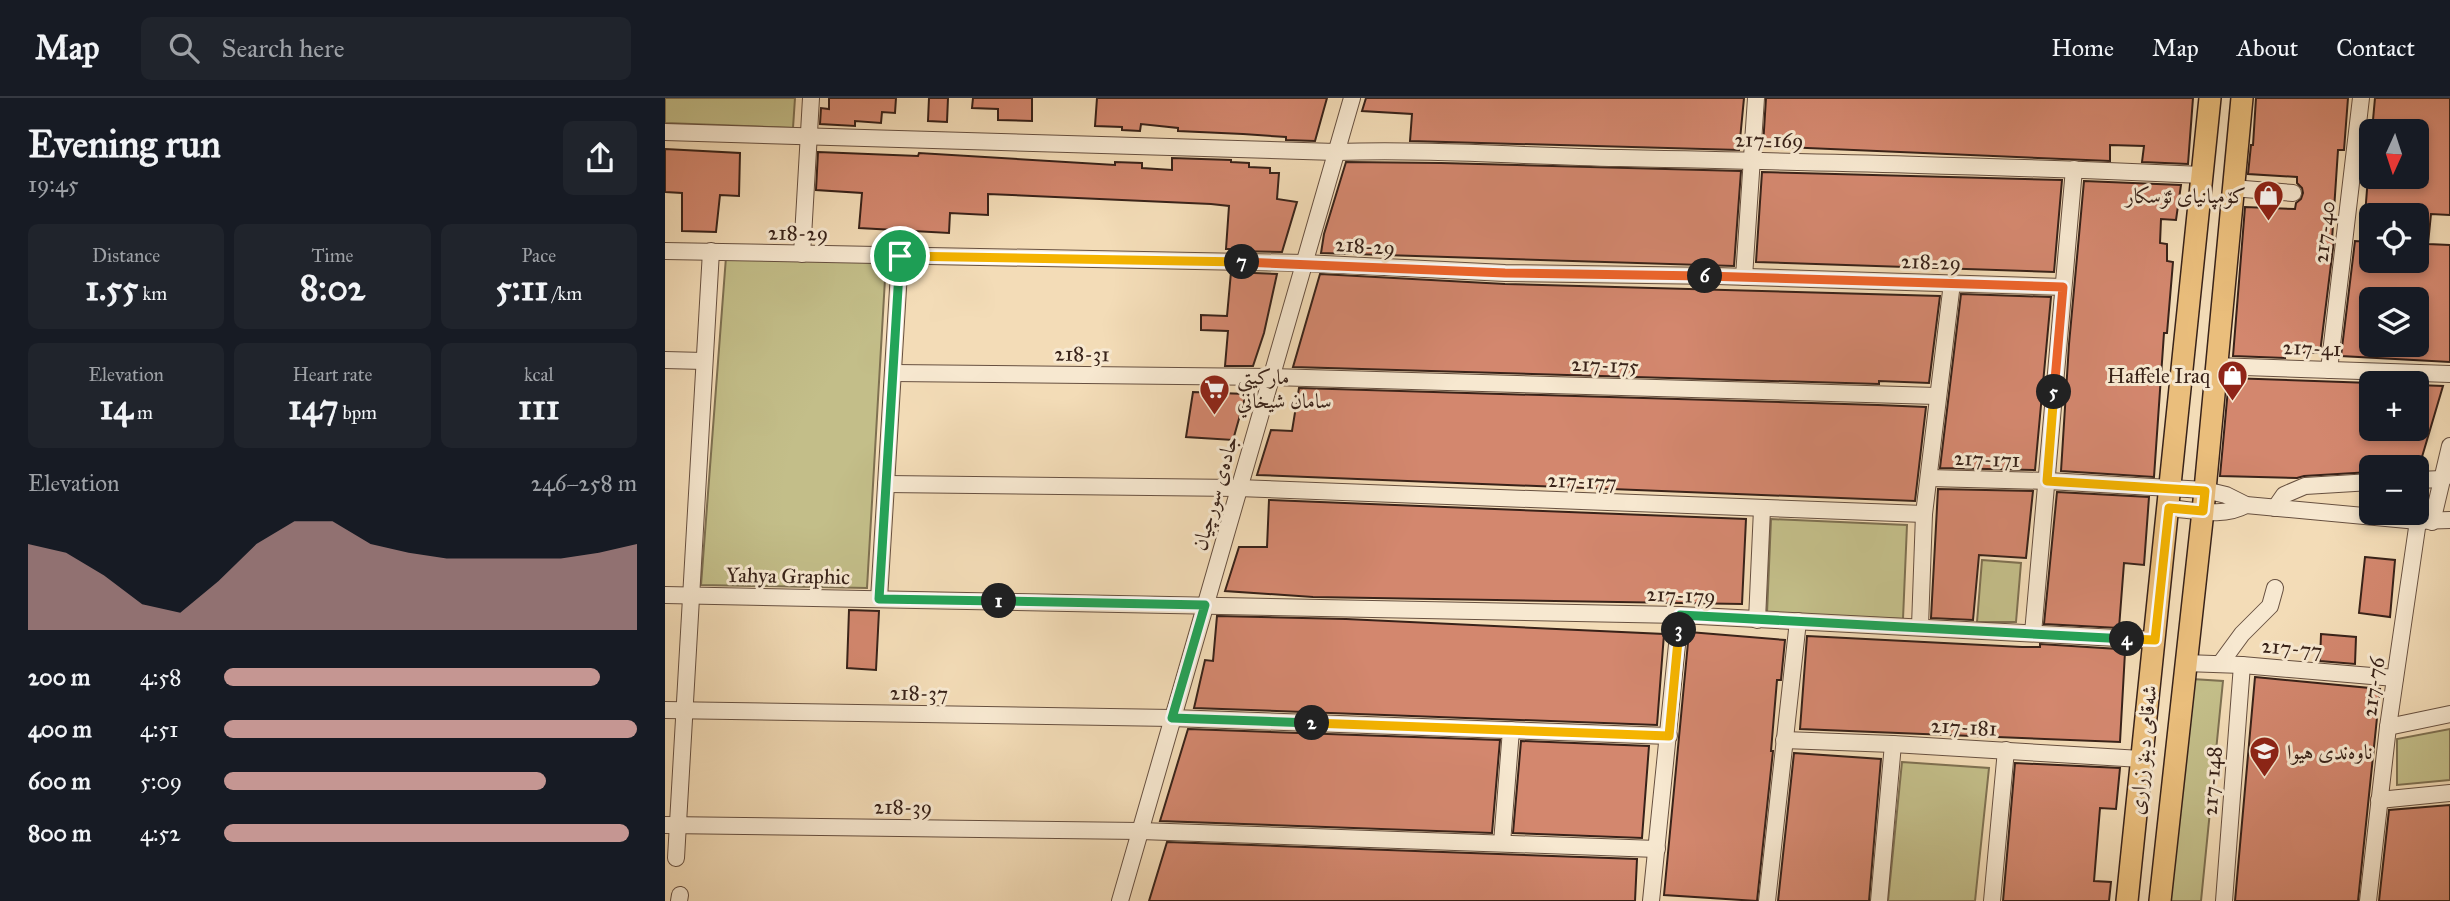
<!DOCTYPE html>
<html lang="en">
<head>
<meta charset="utf-8">
<style>
	body { margin:0; font-family:"IM FELL Great Primer",Amiri,serif; background:#20242c; color:#f1f3f6; height:100vh; display:flex; flex-direction:column; font-size:26px; white-space:nowrap }
	* { box-sizing:border-box; margin:0 }
	p { font-size:23px; color:#9ea1a6 }
	.icon { flex:none; width:38px; height:38px; fill:none; stroke:currentColor; stroke-width:2; stroke-linecap:round; stroke-linejoin:round }
	.map { position:relative; flex:1; overflow:hidden }
	.panel { display:flex; flex-direction:column; background:#171b24; width:665px }
	.panel>* { flex:none }
	.needle { width:46px; rotate:183deg }
	.tools { position:absolute; left:1694px; top:21px; display:grid; gap:14px }
	.tools a { display:grid; place-items:center; width:70px; height:70px; border-radius:10px; background:#171b24; box-shadow:0 4px 10px #0003; font-size:35px }
	.pin { position:absolute; display:grid; place-items:center; width:60px; height:60px; color:#fff; margin:-30px; border:4px solid #fff; border-radius:50%; box-shadow:0 2px 7px #0007 }
	.km { position:absolute; width:35px; height:35px; margin:-18px; border-radius:50%; background:#222; color:#fff; font-size:19px; line-height:35px; text-align:center }
	.round { display:grid; place-items:center; flex:none; width:74px; height:74px; border-radius:10px; background:#20242c }
	.overview { display:flex; align-items:center; justify-content:space-between; height:119px; padding:0 28px }
	h1 { font-size:38px; font-weight:700; line-height:52px }
	.metrics { display:grid; grid-template-columns:repeat(3,1fr); gap:10px; height:119px; padding:7px 28px }
	.metrics div { display:grid; align-content:center; border-radius:10px; background:#20242c; text-align:center }
	.metrics b { font-size:35px; font-weight:700 }
	.metrics small { font-size:19px; font-weight:400 }
	.metrics p { font-size:19px }
	.chart { height:196px; padding:14px 28px }
	.chart p { display:flex; justify-content:space-between }
	.chart svg { width:100%; height:126px; margin-top:7px; fill:#c59692; opacity:.7 }
	ul { padding:0 28px; list-style:none; font-size:23px }
	li { display:grid; grid-template-columns:112px 84px 1fr; align-items:center; height:52px }
	li i { height:18px; border-radius:9px; background:#c59692 }
	header { display:flex; align-items:center; gap:42px; box-sizing:border-box; height:98px; padding:0 35px; background:#171b24; border-bottom:2px solid #363941 }
	header strong { font-size:33px }
	nav { display:flex; gap:38px; margin-inline-start:auto; font-size:24px }
	.search { width:490px; height:63px; background:#20242c; display:flex; align-items:center; gap:18px; box-sizing:border-box; padding:0 24px; border-radius:10px; color:#9ea1a6; font-size:26px }
	main { display:flex; flex:1; min-height:0 }
	.map>svg:first-child { display:block }
</style>
</head>
<body>
<header>
<strong>Map</strong>
<div class="search"><svg class="icon" aria-label="search" viewBox="0 0 24 24"><circle cx="10" cy="10" r="6"/><path d="M15 15l6 6"/></svg>Search here</div>
<nav><a>Home</a><a>Map</a><a>About</a><a>Contact</a></nav>
</header>
<main>
<section class="panel">
<div class="overview"><div><h1>Evening run</h1><p>19:45</p></div><a class="round"><svg class="icon" aria-label="share" viewBox="0 0 24 24"><path d="M12 15V3M7 8l5-5 5 5M5 13v7h14v-7"/></svg></a></div>
<div class="metrics">
<div><p>Distance</p><b>1.55<small> km</small></b></div>
<div><p>Time</p><b>8:02</b></div>
<div><p>Pace</p><b>5:11<small> /km</small></b></div>
</div>
<div class="metrics">
<div><p>Elevation</p><b>14<small> m</small></b></div>
<div><p>Heart rate</p><b>147<small> bpm</small></b></div>
<div><p>kcal</p><b>111</b></div>
</div>
<div class="chart"><p><span>Elevation</span>246–258 m</p>
<svg viewBox="0 0 160 44" preserveAspectRatio="none"><path d="M0 44V14L10 17L20 25L30 35L40 38L50 27L60 14L70 6L80 6L90 14L100 17L110 19L120 19L130 19L140 19L150 17L160 14V44z"/></svg>
</div>
<ul>
<li><b>200 m</b>4:58<i style="width:91%"></i></li>
<li><b>400 m</b>4:51<i style="width:100%"></i></li>
<li><b>600 m</b>5:09<i style="width:78%"></i></li>
<li><b>800 m</b>4:52<i style="width:98%"></i></li>
</ul>
</section>
<div class="map">
<svg width="1785" height="803" viewBox="0 0 1785 803">
	<rect width="100%" height="100%" fill="#f3dcb7"/>
	<filter id="stains"><feTurbulence type="fractalNoise" baseFrequency=".00286" numOctaves="4"/><feColorMatrix values="0 0 0 0 .2 0 0 0 0 .09 0 0 0 0 .02 0 0 0 .5 -.17"/></filter>
	<radialGradient id="worn" r=".72"><stop offset=".6" stop-color="#630" stop-opacity="0"/><stop offset="1" stop-color="#630" stop-opacity=".3"/></radialGradient>
	<g fill="#c3be89" stroke="#7e7051" stroke-width="2">
		<path d="M 0,0 L 130,0 L 128,30 L 0,25 Z"/>
		<path d="M 61,159 L 221,164 L 202,490 L 36,487 Z"/>
		<path d="M 1106,421 L 1242,427 L 1238,521 L 1102,515 Z"/>
		<path d="M 1317,462 L 1356,465 L 1351,524 L 1312,524 Z"/>
		<path d="M 1527,581 L 1558,583 L 1536,803 L 1504,803 Z"/>
		<path d="M 1785,631 L 1785,682 L 1732,687 L 1732,641 Z"/>
		<path d="M 1237,664 L 1324,670 L 1310,803 L 1223,803 Z"/>
	</g>
	<g fill="#d3876e" stroke="#382219" stroke-width="2" fill-rule="evenodd">
		<path d="M 164,0 L 231,0 L 230,15 L 217,14 L 216,25 L 190,23 L 190,28 L 155,26 L 156,10 L 164,11 Z"/>
		<path d="M 264,0 L 283,0 L 282,24 L 263,23 Z"/>
		<path d="M 308,0 L 367,0 L 367,23 L 333,22 L 333,11 L 307,10 Z"/>
		<path d="M 432,0 L 662,0 L 650,43 L 621,42 L 621,39 L 578,36 L 513,33 L 513,30 L 476,26 L 475,33 L 457,32 L 457,29 L 430,28 Z"/>
		<path d="M 701,0 L 1079,0 L 1074,52 L 745,43 L 747,16 L 697,13 Z"/>
		<path d="M 1101,0 L 1528,0 L 1523,66 L 1477,64 L 1479,48 L 1445,47 L 1445,63 L 1098,48 Z"/>
		<path d="M 1591,0 L 1683,0 L 1679,52 L 1673,52 L 1667,142 L 1669,142 L 1655,255 L 1620,254 L 1620,260 L 1568,258 L 1580,109 L 1630,111 L 1631,105 L 1636,101 L 1638,95 L 1637,90 L 1632,85 L 1632,79 L 1583,76 L 1586,47 L 1588,47 Z"/>
		<path d="M 1710,0 L 1785,0 L 1785,117 L 1766,116 L 1763,146 L 1785,147 L 1785,264 L 1676,258 L 1690,143 L 1706,144 L 1706,163 L 1752,163 L 1752,117 L 1700,117 L 1703,79 L 1752,79 L 1752,33 L 1707,33 ZM 1706,201 L 1752,201 L 1752,247 L 1706,247 Z"/>
		<path d="M 0,51 L 75,55 L 74,98 L 55,97 L 51,134 L 17,133 L 17,95 L 0,94 Z"/>
		<path d="M 153,54 L 253,58 L 254,55 L 450,67 L 450,64 L 477,65 L 477,70 L 507,72 L 507,60 L 566,62 L 566,64 L 584,65 L 584,69 L 605,70 L 605,75 L 614,75 L 612,101 L 632,104 L 617,154 L 568,153 L 568,151 L 561,151 L 564,108 L 546,106 L 323,96 L 323,117 L 285,115 L 284,135 L 194,130 L 197,95 L 151,92 Z"/>
		<path d="M 681,64 L 776,65 L 1076,73 L 1069,168 L 656,155 L 659,136 Z"/>
		<path d="M 1097,74 L 1397,82 L 1389,174 L 1091,164 Z"/>
		<path d="M 1419,83 L 1516,87 L 1511,122 L 1496,121 L 1495,145 L 1502,146 L 1502,163 L 1508,164 L 1502,235 L 1499,235 L 1489,379 L 1396,373 L 1404,246 Z"/>
		<path d="M 566,174 L 612,176 L 599,235 L 588,268 L 560,268 L 563,233 L 536,232 L 536,217 L 562,218 Z"/>
		<path d="M 655,176 L 840,186 L 1275,198 L 1264,285 L 1214,283 L 1214,286 L 628,269 Z"/>
		<path d="M 1296,196 L 1386,199 L 1370,372 L 1275,370 Z"/>
		<path d="M 1564,280 L 1706,285 L 1706,331 L 1752,331 L 1752,287 L 1778,288 L 1754,369 L 1706,369 L 1706,374 L 1639,378 L 1632,380 L 1555,378 Z"/>
		<path d="M 634,290 L 1213,307 L 1261,309 L 1250,403 L 592,377 L 606,332 L 627,333 Z"/>
		<path d="M 528,294 L 581,296 L 568,342 L 521,339 Z"/>
		<path d="M 1273,391 L 1368,393 L 1361,460 L 1314,457 L 1308,522 L 1266,520 Z"/>
		<path d="M 1392,394 L 1484,399 L 1479,467 L 1459,465 L 1454,530 L 1379,526 Z"/>
		<path d="M 604,402 L 1081,421 L 1077,506 L 648,499 L 560,493 L 574,449 L 602,449 Z"/>
		<path d="M 1700,459 L 1730,462 L 1725,519 L 1694,515 Z"/>
		<path d="M 184,512 L 214,513 L 211,572 L 182,570 Z"/>
		<path d="M 552,518 L 681,521 L 999,536 L 992,627 L 529,610 L 540,562 L 548,563 Z"/>
		<path d="M 1024,534 L 1120,542 L 1116,582 L 1112,582 L 1106,653 L 1108,653 L 1092,803 L 999,797 Z"/>
		<path d="M 1656,536 L 1691,539 L 1690,566 L 1655,563 Z"/>
		<path d="M 1142,538 L 1357,549 L 1375,549 L 1375,546 L 1453,551 L 1452,553 L 1460,554 L 1455,644 L 1135,631 Z"/>
		<path d="M 1590,579 L 1715,591 L 1693,803 L 1570,803 Z"/>
		<path d="M 523,631 L 835,642 L 827,735 L 495,723 Z"/>
		<path d="M 856,643 L 984,648 L 977,740 L 848,735 Z"/>
		<path d="M 1129,655 L 1216,661 L 1204,803 L 1113,803 Z"/>
		<path d="M 1350,665 L 1455,670 L 1451,711 L 1435,710 L 1429,783 L 1446,784 L 1444,803 L 1338,803 Z"/>
		<path d="M 1785,707 L 1785,803 L 1714,803 L 1724,712 Z"/>
		<path d="M 502,744 L 972,761 L 970,803 L 484,803 Z"/>
	</g>
	<g fill="none" stroke-linecap="round" stroke-linejoin="round">
		<defs>
			<g id="minor">
				<path d="M 0,34 L 671,54 C 765,51 859,58 953,60 C 1147,64 1342,68 1537,77"/>
				<path d="M 1567,90 L 1628,95"/>
				<path d="M 0,153 L 639,165 L 840,175 L 1051,178 L 1398,189"/>
				<path d="M 137,156 L 146,0"/>
				<path d="M 1079,179 L 1091,0"/>
				<path d="M 0,262 L 39,263"/>
				<path d="M 1550,268 L 1785,276"/>
				<path d="M 1664,272 L 1696,0"/>
				<path d="M 228,275 L 606,279 L 1272,298"/>
				<path d="M 1264,380 L 1383,383 L 1540,392 L 1561,397 L 1581,407 L 1753,423 L 1785,422"/>
				<path d="M 1752,382 L 1778,381"/>
				<path d="M 221,386 L 573,390 L 1259,416"/>
				<path d="M 1504,410 C 1529,412 1558,420 1581,407"/>
				<path d="M 1610,410 L 1619,397 L 1640,388 L 1706,384"/>
				<path d="M 1767,424 L 1785,348"/>
				<path d="M 0,497 L 1015,517 L 1490,542"/>
				<path d="M 214,501 L 235,158"/>
				<path d="M 1092,522 L 1097,411"/>
				<path d="M 1255,528 L 1259,416 L 1287,185"/>
				<path d="M 1368,535 L 1409,71"/>
				<path d="M 1520,565 L 1577,567 L 1730,580"/>
				<path d="M 1555,566 L 1577,536 L 1605,508 L 1610,490"/>
				<path d="M 0,612 L 507,620 L 1004,638"/>
				<path d="M 1723,629 L 1785,616"/>
				<path d="M 1119,642 L 1228,646 L 1476,661"/>
				<path d="M 1714,702 L 1785,695"/>
				<path d="M 0,727 L 475,733 L 992,751"/>
				<path d="M 837,745 L 846,632"/>
				<path d="M 11,760 L 46,153"/>
				<path d="M 14,803 L 15,797"/>
				<path d="M 455,803 L 687,0"/>
				<path d="M 986,803 L 1015,517"/>
				<path d="M 1102,803 L 1133,523"/>
				<path d="M 1214,803 L 1228,646"/>
				<path d="M 1327,803 L 1341,652"/>
				<path d="M 1559,803 L 1577,567"/>
				<path d="M 1703,803 L 1723,629 L 1753,423"/>
			</g>
			<g id="major">
				<path d="M 1462,803 L 1545,0"/>
				<path d="M 1495,803 L 1538,413 L 1577,0"/>
			</g>
		</defs>
		<use href="#minor" stroke="#675040" stroke-width="18"/>
		<use href="#major" stroke="#382219" stroke-width="24"/>
		<use href="#minor" stroke="#f7e8d0" stroke-width="16"/>
		<use href="#major" stroke="#eabe7c" stroke-width="21"/>
	</g>
	<g fill="none" stroke-linecap="round" stroke-linejoin="round">
		<defs>
			<path id="split-1" d="M 235,158 L 214,501 L 334,503"/>
			<path id="split-2" d="M 334,503 L 540,507 L 507,620 L 647,625"/>
			<path id="split-3" d="M 647,625 L 1004,638 L 1014,532"/>
			<path id="split-4" d="M 1014,532 L 1015,517 L 1462,541"/>
			<path id="split-5" d="M 1389,294 L 1382,383 L 1540,393 L 1538,413 L 1504,410 L 1490,542 L 1462,541"/>
			<path id="split-6" d="M 1040,178 L 1398,189 L 1389,294"/>
			<path id="split-7" d="M 577,164 L 840,175 L 1040,178"/>
			<path id="split-8" d="M 235,158 L 577,164"/>
		</defs>
		<use href="#split-1" stroke="#fff" stroke-width="14"/>
		<use href="#split-2" stroke="#fff" stroke-width="14"/>
		<use href="#split-3" stroke="#fff" stroke-width="14"/>
		<use href="#split-4" stroke="#fff" stroke-width="14"/>
		<use href="#split-5" stroke="#fff" stroke-width="14"/>
		<use href="#split-6" stroke="#fff" stroke-width="14"/>
		<use href="#split-7" stroke="#fff" stroke-width="14"/>
		<use href="#split-8" stroke="#fff" stroke-width="14"/>
		<use href="#split-1" stroke="#22a559" stroke-width="9"/>
		<use href="#split-2" stroke="#22a559" stroke-width="9"/>
		<use href="#split-3" stroke="#f5b400" stroke-width="9"/>
		<use href="#split-4" stroke="#22a559" stroke-width="9"/>
		<use href="#split-5" stroke="#f5b400" stroke-width="9"/>
		<use href="#split-6" stroke="#f0652b" stroke-width="9"/>
		<use href="#split-7" stroke="#f0652b" stroke-width="9"/>
		<use href="#split-8" stroke="#f5b400" stroke-width="9"/>
	</g>
	<defs>
		<symbol id="shop-pin" viewBox="-11 -11 22 30"><path d="M0 17L-7.5 6A9.5 9.5 0 1 1 7.5 6Z" fill="#8f2418" stroke="#f7e8d0"/><path d="M-5-2.5h2.3a2.7 3.5 0 0 1 5.4 0H5L5.5 6h-11ZM-1.5-2.5h3a1.5 2.3 0 0 0-3 0Z" fill="#fff"/></symbol>
		<symbol id="supermarket-pin" viewBox="-11 -11 22 30"><path d="M0 17L-7.5 6A9.5 9.5 0 1 1 7.5 6Z" fill="#8f2418" stroke="#f7e8d0"/><path d="M-6-5.5h2.5l.6 2H6L4.5 2H-2.5L-4.4-4H-6ZM-1.5 3.2a1.3 1.3 0 1 0 .1 0ZM3 3.2a1.3 1.3 0 1 0 .1 0Z" fill="#fff"/></symbol>
		<symbol id="school-pin" viewBox="-11 -11 22 30"><path d="M0 17L-7.5 6A9.5 9.5 0 1 1 7.5 6Z" fill="#8f2418" stroke="#f7e8d0"/><path d="M0-5L7-2L0 1L-7-2ZM-4 1L0 2.5L4 1V4Q0 6-4 4Z" fill="#fff"/></symbol>
	</defs>
	<g fill-rule="evenodd">
		<use href="#shop-pin" x="1586" y="80" width="35" height="47"/>
		<use href="#shop-pin" x="1550" y="260" width="35" height="47"/>
		<use href="#supermarket-pin" x="532" y="274" width="35" height="47"/>
		<use href="#school-pin" x="1582" y="636" width="35" height="47"/>
	</g>
	<g text-anchor="middle" dominant-baseline="central" stroke-width="6" stroke-linejoin="round" paint-order="stroke">
		<g font-size="21" fill="#382219" stroke="#f7e8d0">
			<text transform="translate(1104 42) rotate(1)">217-169</text>
			<text transform="translate(1659 134) rotate(-83)">217-40</text>
			<text transform="translate(133 135) rotate(1)">218-29</text>
			<text transform="translate(700 148) rotate(4)">218-29</text>
			<text transform="translate(1266 164) rotate(2)">218-29</text>
			<text transform="translate(1647 250) rotate(2)">217-41</text>
			<text transform="translate(417 256) rotate(1)">218-31</text>
			<text transform="translate(940 267) rotate(2)">217-175</text>
			<text transform="translate(1322 361) rotate(2)">217-171</text>
			<text transform="translate(917 383) rotate(2)">217-177</text>
			<text transform="translate(550 395) rotate(-74)">جادەی سورچیان</text>
			<text transform="translate(123 478) rotate(1)">Yahya Graphic</text>
			<text transform="translate(1016 497) rotate(2)">217-179</text>
			<text transform="translate(1627 550) rotate(5)">217-77</text>
			<text transform="translate(1708 589) rotate(-82)">217-76</text>
			<text transform="translate(254 595) rotate(1)">218-37</text>
			<text transform="translate(1299 629) rotate(3)">217-181</text>
			<text transform="translate(1478 652) rotate(-84)">شەقامی دینۆ زراری</text>
			<text transform="translate(1547 683) rotate(-86)">217-148</text>
			<text transform="translate(238 709) rotate(1)">218-39</text>
		</g>
		<g font-size="21" fill="#382219" stroke="#f7e8d0" text-anchor="end">
			<text x="1581" y="98">کۆمپانیای ئۆسکار</text>
			<text x="1545" y="278">Haffele Iraq</text>
			<text x="572" y="279" text-anchor="start">ماركيتي<tspan x="572" dy="24">سامان شيخاني</tspan></text>
			<text x="1622" y="654" text-anchor="start">ناوەندی هیوا</text>
		</g>
	</g>
	<rect width="100%" height="100%" filter="url(#stains)"/>
	<rect width="100%" height="100%" fill="url(#worn)"/>
</svg>
<div class="tools">
<a><svg class="needle" viewBox="-14 -14 28 28"><path d="M0-13l5 13h-10z" fill="#e53935"/><path d="M0 13l5-13h-10z" fill="#9ea1a6"/></svg></a>
<a><svg class="icon" aria-label="locate" viewBox="0 0 24 24"><circle cx="12" cy="12" r="6"/><path d="M12 2v4M12 18v4M2 12h4M18 12h4"/></svg></a>
<a><svg class="icon" aria-label="layers" viewBox="0 0 24 24"><path d="M12 4l9 5-9 5-9-5zM3 14l9 5 9-5"/></svg></a>
<a>+</a>
<a>−</a>
</div>
<div class="pin" style="left:235px;top:158px;background:#1e9e55"><svg class="icon" aria-label="arrive" viewBox="0 0 24 24"><path d="M6 21V4h12l-3 4 3 4H6"/></svg></div>
<b class="km" style="left:334px;top:503px">1</b>
<b class="km" style="left:647px;top:625px">2</b>
<b class="km" style="left:1014px;top:532px">3</b>
<b class="km" style="left:1462px;top:541px">4</b>
<b class="km" style="left:1389px;top:294px">5</b>
<b class="km" style="left:1040px;top:178px">6</b>
<b class="km" style="left:577px;top:164px">7</b>
</div>
</main>
</body>
</html>
